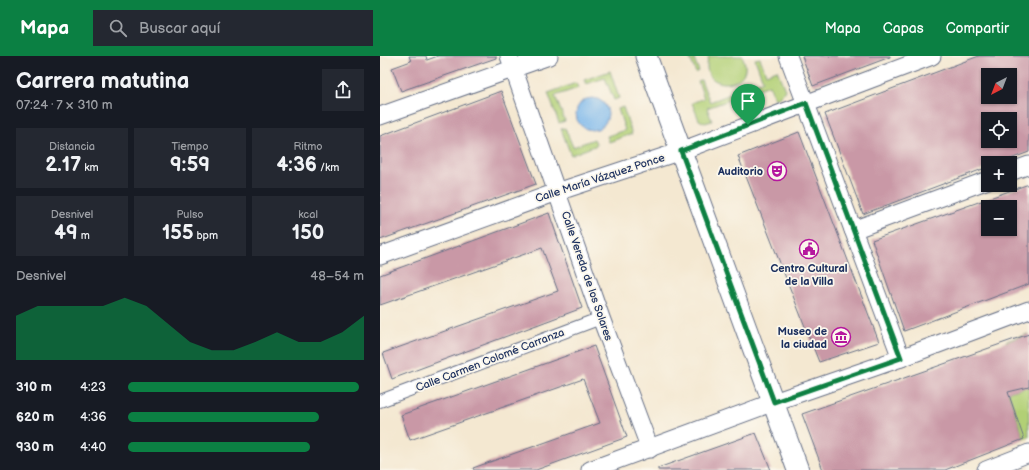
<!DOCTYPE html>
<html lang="es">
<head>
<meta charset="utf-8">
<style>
	body { margin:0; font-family:"Balsamiq Sans",sans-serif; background:#242831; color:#f1f3f6; height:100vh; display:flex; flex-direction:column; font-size:15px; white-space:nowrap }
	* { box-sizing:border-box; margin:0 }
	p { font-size:13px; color:#9ea1a6 }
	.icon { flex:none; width:22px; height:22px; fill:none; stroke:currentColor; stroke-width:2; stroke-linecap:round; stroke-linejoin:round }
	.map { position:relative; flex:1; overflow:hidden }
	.drawer { display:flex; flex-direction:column; background:#171b24; width:380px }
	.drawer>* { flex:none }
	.needle { width:26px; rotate:222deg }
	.buttons { position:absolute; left:601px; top:12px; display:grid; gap:8px }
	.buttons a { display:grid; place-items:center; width:36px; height:36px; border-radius:0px; background:#171b24; box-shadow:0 1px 3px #0004; font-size:20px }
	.pin { position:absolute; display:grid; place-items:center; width:34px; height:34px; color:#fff; margin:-41px -17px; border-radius:50% 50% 50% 0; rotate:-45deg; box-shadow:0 0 4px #0007 }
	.pin .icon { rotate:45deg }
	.round { display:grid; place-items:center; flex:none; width:42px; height:42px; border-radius:0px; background:#242831 }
	.head { display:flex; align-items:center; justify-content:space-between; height:68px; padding:0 16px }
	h1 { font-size:22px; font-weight:600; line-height:30px }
	.stats { display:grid; grid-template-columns:repeat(3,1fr); gap:6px; height:68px; padding:4px 16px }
	.stats div { display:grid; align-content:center; border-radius:0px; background:#242831; text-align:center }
	.stats b { font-size:20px; font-weight:600 }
	.stats small { font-size:11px; font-weight:400 }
	.stats p { font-size:11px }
	.chart { height:112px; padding:8px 16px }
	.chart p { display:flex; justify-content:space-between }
	.chart svg { width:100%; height:72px; margin-top:4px; fill:#0b8043; opacity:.7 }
	ul { padding:0 16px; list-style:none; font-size:13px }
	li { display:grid; grid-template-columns:64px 48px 1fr; align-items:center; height:30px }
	li i { height:10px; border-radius:5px; background:#0b8043 }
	header { display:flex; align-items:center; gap:24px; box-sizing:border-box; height:56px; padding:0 20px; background:#0b8043; color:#fff }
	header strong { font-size:19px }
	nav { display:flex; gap:22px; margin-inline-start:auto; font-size:14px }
	.search { width:280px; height:36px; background:#242831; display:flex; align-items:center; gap:10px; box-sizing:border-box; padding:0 14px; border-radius:0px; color:#9ea1a6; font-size:15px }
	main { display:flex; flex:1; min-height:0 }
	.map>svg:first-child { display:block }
</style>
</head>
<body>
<header>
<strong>Mapa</strong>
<div class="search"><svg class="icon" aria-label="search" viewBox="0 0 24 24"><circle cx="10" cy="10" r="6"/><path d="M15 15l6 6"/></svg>Buscar aquí</div>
<nav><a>Mapa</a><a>Capas</a><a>Compartir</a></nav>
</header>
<main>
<section class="drawer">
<div class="head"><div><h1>Carrera matutina</h1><p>07:24 · 7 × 310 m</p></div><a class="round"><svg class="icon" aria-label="share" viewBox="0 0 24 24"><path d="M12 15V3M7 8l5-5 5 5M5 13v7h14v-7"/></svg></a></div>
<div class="stats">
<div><p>Distancia</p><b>2.17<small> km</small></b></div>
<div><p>Tiempo</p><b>9:59</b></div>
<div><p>Ritmo</p><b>4:36<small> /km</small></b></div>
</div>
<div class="stats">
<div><p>Desnivel</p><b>49<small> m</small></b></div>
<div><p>Pulso</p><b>155<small> bpm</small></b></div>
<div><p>kcal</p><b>150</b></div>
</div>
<div class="chart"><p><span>Desnivel</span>48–54 m</p>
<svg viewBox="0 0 160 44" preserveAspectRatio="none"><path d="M0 44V17L10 11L20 11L30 11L40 11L50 6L60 11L70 22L80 33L90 38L100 38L110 33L120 27L130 33L140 33L150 27L160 17V44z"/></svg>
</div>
<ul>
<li><b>310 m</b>4:23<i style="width:98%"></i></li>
<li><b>620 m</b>4:36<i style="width:81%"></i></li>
<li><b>930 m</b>4:40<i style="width:77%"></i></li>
</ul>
</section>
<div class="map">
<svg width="649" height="414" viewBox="0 0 649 414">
	<rect width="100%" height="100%" fill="#fbf7ec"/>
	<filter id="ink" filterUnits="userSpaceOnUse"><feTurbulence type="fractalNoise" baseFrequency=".025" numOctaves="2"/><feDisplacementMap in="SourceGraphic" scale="8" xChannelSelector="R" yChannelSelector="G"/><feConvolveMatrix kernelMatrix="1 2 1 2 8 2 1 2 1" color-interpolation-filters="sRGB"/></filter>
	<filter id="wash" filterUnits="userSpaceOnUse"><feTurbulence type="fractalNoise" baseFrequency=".012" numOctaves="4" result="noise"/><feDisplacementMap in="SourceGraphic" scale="16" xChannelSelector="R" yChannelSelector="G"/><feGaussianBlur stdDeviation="0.9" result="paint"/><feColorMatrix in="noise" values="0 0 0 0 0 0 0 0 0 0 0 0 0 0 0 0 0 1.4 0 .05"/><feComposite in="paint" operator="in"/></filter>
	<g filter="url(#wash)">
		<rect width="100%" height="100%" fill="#f4e8d1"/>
		<g fill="#b2d076" stroke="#66806a">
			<path d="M 309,0 L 313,0 L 319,15 L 316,17 Z"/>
			<path d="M 329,0 L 362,0 C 380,33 315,39 329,0 Z"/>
			<path d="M 380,2 L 386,18 L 397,14 L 405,34 L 400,41 L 395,43 L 389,29 L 362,39 L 360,34 L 383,25 L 375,3 Z"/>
			<path d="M 230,15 L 239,42 L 234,44 L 225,22 L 206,28 L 204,24 Z"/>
			<path d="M 321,24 L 330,46 L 353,37 L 355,42 L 327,52 L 332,65 L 325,67 L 319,64 L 312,47 L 324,42 L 318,25 Z"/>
			<path d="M 196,27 L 198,32 L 175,40 L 185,65 L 179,67 L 168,37 Z"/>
			<path d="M 243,51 L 252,78 L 229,86 L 227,80 L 245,74 L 238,53 Z"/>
			<path d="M 185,72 L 193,91 L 214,83 L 217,89 L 191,99 L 181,73 Z"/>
			<path d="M 648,278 L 649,381 L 644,383 L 628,336 L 644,332 L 626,285 Z"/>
		</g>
		<circle fill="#78b5ea" stroke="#4a72a4" cx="212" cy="58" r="16"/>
		<g id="blocks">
			<g fill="#c998a6" fill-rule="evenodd">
				<path d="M 29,0 L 46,0 L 47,4 L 58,0 L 116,0 L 116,2 L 21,35 L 12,12 L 31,5 Z"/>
				<path d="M 422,0 L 510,0 L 510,1 L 433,30 Z"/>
				<path d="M 599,0 L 649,0 L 649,96 L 620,107 L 608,107 L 608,111 L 483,158 L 445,58 ZM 608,19 L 630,19 L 630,41 L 608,41 ZM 608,63 L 630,63 L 630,85 L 608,85 Z"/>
				<path d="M 121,35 L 156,128 L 0,184 L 0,80 Z"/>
				<path d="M 419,76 L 499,286 L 439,306 L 358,100 Z"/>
				<path d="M 649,128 L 649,228 L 524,275 L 492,184 ZM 608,151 L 630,151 L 630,173 L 608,173 Z"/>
				<path d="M 169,157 L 202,252 L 12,323 L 3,297 L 178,235 L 162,192 L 0,249 L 0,219 Z"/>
				<path d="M 649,278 L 649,331 L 628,336 L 644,383 L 565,414 L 443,414 L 422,358 Z"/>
				<path d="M 214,290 L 247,381 L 156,414 L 94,414 L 93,412 L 220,367 L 203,323 L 30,384 L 21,359 Z"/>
				<path d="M 376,377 L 391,414 L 278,414 L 278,412 Z"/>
			</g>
		</g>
	</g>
	<g filter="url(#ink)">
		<use href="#blocks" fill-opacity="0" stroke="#677086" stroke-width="1"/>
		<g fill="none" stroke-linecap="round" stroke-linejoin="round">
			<defs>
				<path id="pedestrian" d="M 0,345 L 221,262"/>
				<g id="minor">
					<path d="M 129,0 L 221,262 L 270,393"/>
					<path d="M 408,0 L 521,302"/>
					<path d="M 0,60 L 169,0"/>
					<path d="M 630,116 L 649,109"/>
					<path d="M 473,174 L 608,124"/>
					<path d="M 0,200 L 177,136 L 301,95 L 552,0"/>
					<path d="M 210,414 L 394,346 L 521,302 L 649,254"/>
					<path d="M 606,414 L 649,397"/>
				</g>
				<path id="tertiary" d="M 266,0 L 418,414"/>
			</defs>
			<use href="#pedestrian" stroke="#677086" stroke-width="14"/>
			<use href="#minor" stroke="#677086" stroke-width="19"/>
			<use href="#tertiary" stroke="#677086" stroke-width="23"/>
			<use href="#pedestrian" stroke="#fff" stroke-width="12"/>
			<use href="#minor" stroke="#fff" stroke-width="17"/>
			<use href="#tertiary" stroke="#fff" stroke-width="21"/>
		</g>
	</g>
	<g fill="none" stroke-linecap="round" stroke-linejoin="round" filter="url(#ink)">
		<defs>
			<path id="route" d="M 426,47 L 521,302 L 394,346 L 301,95 Z"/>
		</defs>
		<use href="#route" stroke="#fff" stroke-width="8"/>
		<use href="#route" stroke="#0b8043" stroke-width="5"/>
	</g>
	<defs>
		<symbol id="theatre-ring" viewBox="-11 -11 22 22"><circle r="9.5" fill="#fbf7ec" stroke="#b5179e" stroke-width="1.5"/><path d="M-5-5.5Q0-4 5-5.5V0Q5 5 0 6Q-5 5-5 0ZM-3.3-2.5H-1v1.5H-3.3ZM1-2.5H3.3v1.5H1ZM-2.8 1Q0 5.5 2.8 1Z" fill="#b5179e"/></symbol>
		<symbol id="civic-ring" viewBox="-11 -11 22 22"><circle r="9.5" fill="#fbf7ec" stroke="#b5179e" stroke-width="1.5"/><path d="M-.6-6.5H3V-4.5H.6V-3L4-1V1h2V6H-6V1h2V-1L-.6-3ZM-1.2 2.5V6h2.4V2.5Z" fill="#b5179e"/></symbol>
		<symbol id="museum-ring" viewBox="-11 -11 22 22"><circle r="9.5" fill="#fbf7ec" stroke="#b5179e" stroke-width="1.5"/><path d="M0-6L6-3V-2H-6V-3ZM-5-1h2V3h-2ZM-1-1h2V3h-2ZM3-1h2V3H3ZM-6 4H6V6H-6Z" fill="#b5179e"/></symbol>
	</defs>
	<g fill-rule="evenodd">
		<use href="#theatre-ring" x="386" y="104" width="22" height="22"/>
		<use href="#civic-ring" x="418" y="182" width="22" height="22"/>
		<use href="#museum-ring" x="450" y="270" width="22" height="22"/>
	</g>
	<g text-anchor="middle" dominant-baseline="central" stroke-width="3.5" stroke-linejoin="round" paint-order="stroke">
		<g font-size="11" font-weight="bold" fill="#1b2f5e" stroke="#fbf7ec" text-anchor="end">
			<text x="383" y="115">Auditorio</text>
			<text x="429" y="212" text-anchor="middle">Centro Cultural<tspan x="429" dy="13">de la Villa</tspan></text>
			<text x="447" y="275">Museo de<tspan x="447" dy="13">la ciudad</tspan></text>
		</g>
		<g font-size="11" fill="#1b2f5e" stroke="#fbf7ec">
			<text transform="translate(220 122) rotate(-18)">Calle María Vázquez Ponce</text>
			<text transform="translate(207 220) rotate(71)">Calle Vereda de los Solares</text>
			<text transform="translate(110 304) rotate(-21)">Calle Carmen Colomé Carranza</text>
		</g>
	</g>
</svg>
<div class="buttons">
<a><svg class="needle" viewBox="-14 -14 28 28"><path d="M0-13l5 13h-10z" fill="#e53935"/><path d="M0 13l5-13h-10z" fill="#9ea1a6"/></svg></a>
<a><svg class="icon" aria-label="locate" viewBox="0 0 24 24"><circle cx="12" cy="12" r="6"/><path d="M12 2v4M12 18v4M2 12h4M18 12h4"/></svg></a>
<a>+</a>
<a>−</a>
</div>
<div class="pin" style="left:368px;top:69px;background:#1e9e55"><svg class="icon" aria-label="arrive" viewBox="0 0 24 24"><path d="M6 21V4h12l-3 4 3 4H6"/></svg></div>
</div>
</main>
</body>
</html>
